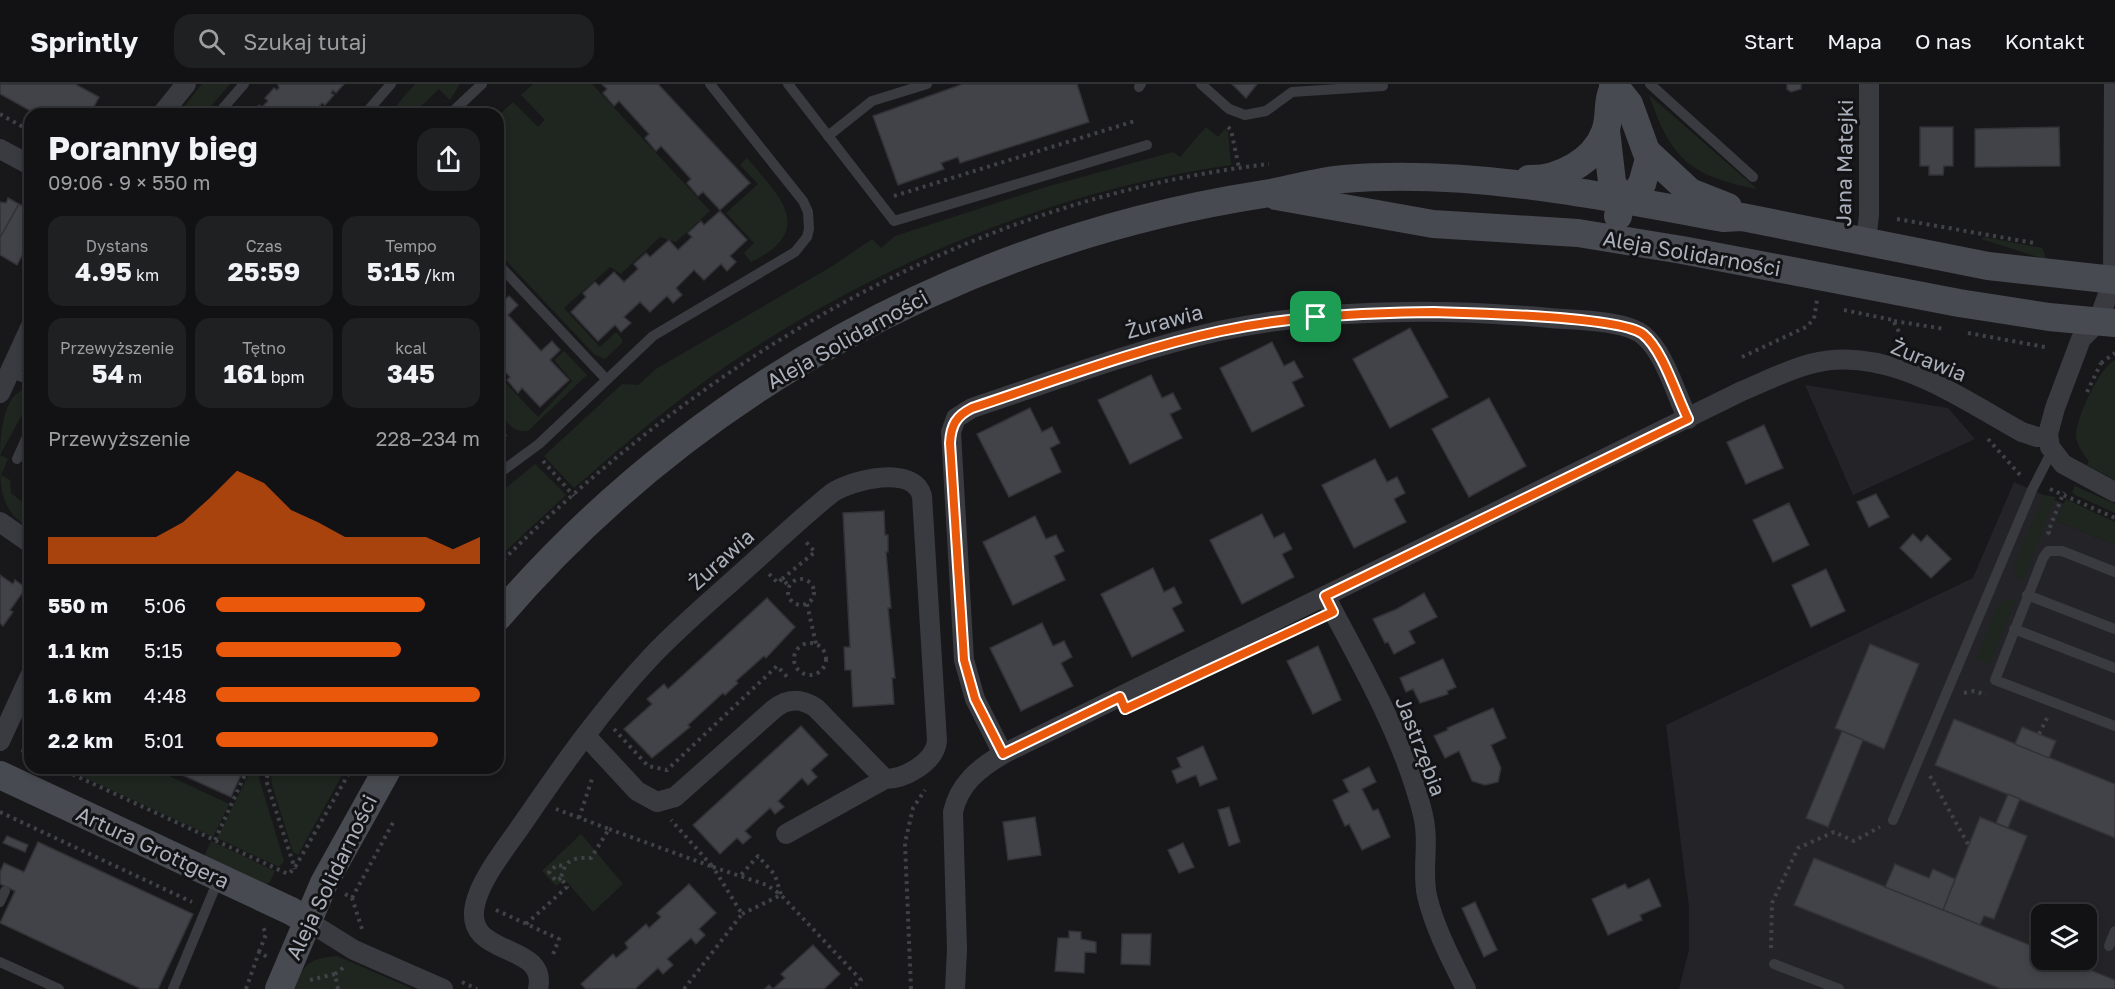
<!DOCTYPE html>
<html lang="pl">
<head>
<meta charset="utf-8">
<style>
	body { margin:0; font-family:"Golos Text",sans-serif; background:#1f2022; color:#f1f3f6; height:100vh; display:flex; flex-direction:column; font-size:22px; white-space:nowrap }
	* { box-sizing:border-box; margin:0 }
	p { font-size:20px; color:#9c9ea0 }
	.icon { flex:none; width:33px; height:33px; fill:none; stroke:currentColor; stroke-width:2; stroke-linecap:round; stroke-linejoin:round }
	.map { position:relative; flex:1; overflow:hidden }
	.panel { position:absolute; left:24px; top:24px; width:480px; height:666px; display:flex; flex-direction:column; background:#121214; border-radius:18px; box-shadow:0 3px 9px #0003,0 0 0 2px #313234 }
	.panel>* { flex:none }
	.buttons { position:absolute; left:2031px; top:820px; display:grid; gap:12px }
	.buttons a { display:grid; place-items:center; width:66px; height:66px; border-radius:12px; background:#121214; box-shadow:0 3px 9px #0003,0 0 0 2px #313234; font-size:30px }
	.pin { position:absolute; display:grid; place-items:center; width:51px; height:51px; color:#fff; margin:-26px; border-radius:12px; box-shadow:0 3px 9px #0006 }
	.round { display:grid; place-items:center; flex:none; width:63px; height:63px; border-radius:18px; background:#1f2022 }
	.headline { display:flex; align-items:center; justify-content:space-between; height:102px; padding:0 24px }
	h1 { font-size:33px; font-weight:700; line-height:45px }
	.figures { display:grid; grid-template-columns:repeat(3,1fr); gap:9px; height:102px; padding:6px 24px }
	.figures div { display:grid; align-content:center; border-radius:15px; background:#1f2022; text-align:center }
	.figures b { font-size:26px; font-weight:700 }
	.figures small { font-size:16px; font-weight:400 }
	.figures p { font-size:16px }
	.chart { height:168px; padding:12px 24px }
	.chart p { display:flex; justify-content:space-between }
	.chart svg { width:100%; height:108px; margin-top:6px; fill:#ea580c; opacity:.7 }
	ul { padding:0 24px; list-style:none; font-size:20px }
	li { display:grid; grid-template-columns:96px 72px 1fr; align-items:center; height:45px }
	li i { height:15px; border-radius:8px; background:#ea580c }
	header { display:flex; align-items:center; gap:36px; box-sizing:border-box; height:84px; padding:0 30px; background:#121214; border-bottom:2px solid #313234 }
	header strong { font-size:28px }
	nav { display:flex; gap:33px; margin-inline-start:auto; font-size:21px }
	.search { width:420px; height:54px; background:#1f2022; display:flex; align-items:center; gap:15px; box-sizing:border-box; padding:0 21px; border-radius:18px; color:#9c9ea0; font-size:22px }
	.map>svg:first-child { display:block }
</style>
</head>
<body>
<header>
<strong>Sprintly</strong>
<div class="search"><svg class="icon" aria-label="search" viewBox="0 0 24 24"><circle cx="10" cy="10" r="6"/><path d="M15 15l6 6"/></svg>Szukaj tutaj</div>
<nav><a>Start</a><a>Mapa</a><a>O nas</a><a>Kontakt</a></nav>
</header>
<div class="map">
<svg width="2115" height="905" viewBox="0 0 2115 905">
	<rect width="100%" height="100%" fill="#18181b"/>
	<g fill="#242428" fill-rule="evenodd">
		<path d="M 1805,301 L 1948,324 L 1975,355 L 1853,411 Z"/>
		<path d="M 2014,398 L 2064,420 L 2056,437 L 2115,461 L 2115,905 L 1679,905 L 1689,866 L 1689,823 L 1666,641 L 1973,494 ZM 2042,831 L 2086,831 L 2086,876 L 2042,876 Z"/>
	</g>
	<g fill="#1e261f">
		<path d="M 202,0 L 230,0 L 204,30 L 178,30 Z"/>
		<path d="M 415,0 L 460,0 L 450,16 L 439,5 L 413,30 L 389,30 Z"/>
		<path d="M 533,0 L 592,0 L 710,127 L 676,158 L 660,153 L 621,190 L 610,183 L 564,224 L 600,263 L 616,248 L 622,255 L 622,259 L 605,275 L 594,270 L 498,168 L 498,32 L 513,18 L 538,43 L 545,36 L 521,11 Z"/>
		<path d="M 1649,11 L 1757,105 C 1691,92 1671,76 1649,11 Z"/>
		<path d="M 1206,43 L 1218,53 L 1225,45 L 1228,48 L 1231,81 C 1043,108 859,188 705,297 C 659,330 617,367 574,404 L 544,372 L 622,300 L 638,301 L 656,285 L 834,181 L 872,155 L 881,164 L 895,152 L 1049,102 L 1173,68 L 1180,73 Z"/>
		<path d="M 747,74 C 780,113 817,146 751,178 L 744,169 L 754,159 L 726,129 L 758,100 L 740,81 Z"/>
		<path d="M 1984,153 L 2042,164 L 2047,176 L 1981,155 Z"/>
		<path d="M 564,267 L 587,291 L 528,347 C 514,349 507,339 498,329 L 498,291 L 538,333 L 572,297 L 554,276 Z"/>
		<path d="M 2115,276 L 2115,396 L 2087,381 L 2089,377 C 2083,370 2077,361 2076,352 C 2076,334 2099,284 2115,276 Z"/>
		<path d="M 27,305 L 30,307 L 30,316 L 0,371 C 0,353 3,308 27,305 Z"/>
		<path d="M 0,371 L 8,375 L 1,391 L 10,396 L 11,409 L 30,424 L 30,445 C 0,426 0,405 0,371 Z"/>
		<path d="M 535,380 L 566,411 L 498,474 L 498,421 L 505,413 L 501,408 Z"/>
		<path d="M 2075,402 L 2115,420 L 2115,429 L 2075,411 L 2072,408 Z"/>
		<path d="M 2044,411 L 2056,413 L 2022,499 L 2016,492 L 2014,481 Z"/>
		<path d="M 2066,415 L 2115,438 L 2115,461 L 2056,437 Z"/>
		<path d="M 2005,516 L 2016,516 L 1990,580 L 1976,575 L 1996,524 Z"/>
		<path d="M 64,684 L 152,684 L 229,720 L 213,753 Z"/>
		<path d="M 252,684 L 262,684 L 259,694 L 284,777 L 279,783 L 217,754 Z"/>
		<path d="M 277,684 L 293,687 L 295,684 L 346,684 L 298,771 L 293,768 L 272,701 L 271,691 Z"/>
		<path d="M 581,750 L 623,800 L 593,828 L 567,798 L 560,799 L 556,802 L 542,787 Z"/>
		<path d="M 211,757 L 275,787 L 270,798 L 266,800 L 204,772 Z"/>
		<path d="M 337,872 L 413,905 L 293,905 C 304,880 309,874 337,872 Z"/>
	</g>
	<g fill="#424348" stroke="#323237" stroke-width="1.5">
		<path d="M 0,0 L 75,0 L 99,13 L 90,30 L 36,30 L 0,10 Z"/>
		<path d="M 278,0 L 344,0 L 336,9 L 333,6 L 331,9 L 334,11 L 325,21 L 322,19 L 320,21 L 323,24 L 318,30 L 252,30 L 259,21 L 262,23 L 268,17 L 265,14 L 274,4 L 277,6 L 279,4 Z"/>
		<path d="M 602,0 L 658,0 L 750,99 L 720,126 L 703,108 L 698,112 L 687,99 L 691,95 L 661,62 L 656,67 L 645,54 L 649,50 L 619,17 L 614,22 L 603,9 L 607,5 Z"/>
		<path d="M 963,0 L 1077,0 L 1089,38 L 960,79 L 958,73 L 941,79 L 944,85 L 898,101 L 873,32 Z"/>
		<path d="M 1232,0 L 1257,0 L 1246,14 Z"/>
		<path d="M 1787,0 L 1801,0 L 1801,5 L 1791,8 L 1787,5 Z"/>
		<path d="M 1920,43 L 1953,43 L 1953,82 L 1944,82 L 1943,91 L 1929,91 L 1929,82 L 1920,82 Z"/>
		<path d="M 2059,43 L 2060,82 L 1975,83 L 1975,45 Z"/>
		<path d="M 8,114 L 19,120 L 0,154 L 0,118 L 6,119 Z"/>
		<path d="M 19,120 L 30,126 L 27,130 L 30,132 L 30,157 L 17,181 L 0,171 L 0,154 Z"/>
		<path d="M 720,127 L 747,156 L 730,172 L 736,178 L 727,187 L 721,180 L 704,196 L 694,186 L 676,204 L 682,211 L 673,219 L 667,212 L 650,228 L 640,218 L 624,233 L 631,239 L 621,248 L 615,241 L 598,257 L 571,228 L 586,213 L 583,209 L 595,198 L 599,202 L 614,188 L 624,198 L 638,185 L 634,180 L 646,169 L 650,173 L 669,156 L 678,166 L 692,153 L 688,149 L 701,137 L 704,141 Z"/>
		<path d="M 509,212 L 518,221 L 508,231 L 541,267 L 552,257 L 560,266 L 550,276 L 569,296 L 540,323 L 522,304 L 518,309 L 507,296 L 510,293 L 498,280 L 498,221 Z"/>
		<path d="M 1410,244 L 1448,313 L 1390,344 L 1353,275 Z"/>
		<path d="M 1272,258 L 1284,282 L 1294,277 L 1303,293 L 1292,298 L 1304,322 L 1252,348 L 1220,284 Z"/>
		<path d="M 1151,291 L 1162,314 L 1173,309 L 1181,325 L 1170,330 L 1182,354 L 1130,380 L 1098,316 Z"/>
		<path d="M 1489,314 L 1526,382 L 1469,413 L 1432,345 Z"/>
		<path d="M 1030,324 L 1042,348 L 1052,343 L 1060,359 L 1050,364 L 1061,388 L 1009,413 L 977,350 Z"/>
		<path d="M 1764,341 L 1783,384 L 1746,400 L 1727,358 Z"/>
		<path d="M 1375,375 L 1387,398 L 1397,393 L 1405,409 L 1394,415 L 1406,438 L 1354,464 L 1322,401 Z"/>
		<path d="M 1876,410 L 1889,433 L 1869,443 L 1857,418 Z"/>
		<path d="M 1789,419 L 1809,461 L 1773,478 L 1753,436 Z"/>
		<path d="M 884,427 L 885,451 L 888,451 L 888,468 L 886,468 L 891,524 L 888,524 L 895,594 L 892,594 L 894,620 L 853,623 L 851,586 L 845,586 L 844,563 L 850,563 L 843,429 Z"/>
		<path d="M 1262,430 L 1274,454 L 1284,449 L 1292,465 L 1282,470 L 1294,493 L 1242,520 L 1210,456 Z"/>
		<path d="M 1035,432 L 1046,455 L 1056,451 L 1064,467 L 1054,472 L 1065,496 L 1013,521 L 983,458 Z"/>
		<path d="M 1913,450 L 1921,458 L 1927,451 L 1951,475 L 1931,494 L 1900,464 Z"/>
		<path d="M 1153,484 L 1164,508 L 1174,503 L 1182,519 L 1172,524 L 1184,547 L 1132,573 L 1101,510 Z"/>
		<path d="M 1826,485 L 1845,527 L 1811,543 L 1792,501 Z"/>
		<path d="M 0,491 L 13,500 L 15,496 L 26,504 L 10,526 L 13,528 L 3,542 L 0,539 Z"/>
		<path d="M 1424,509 L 1437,533 L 1409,547 L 1415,559 L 1394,570 L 1388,558 L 1385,559 L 1373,535 L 1397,525 Z"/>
		<path d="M 767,514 L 795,543 L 766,574 L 764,572 L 736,597 L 738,599 L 725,611 L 723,609 L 688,641 L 690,643 L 652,674 L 624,645 L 652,620 L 647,615 L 664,600 L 668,605 Z"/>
		<path d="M 1042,539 L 1053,562 L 1064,557 L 1072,573 L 1061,579 L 1073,602 L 1021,627 L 990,564 Z"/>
		<path d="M 1870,560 L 1919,580 L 1884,665 L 1835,644 Z"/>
		<path d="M 1318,562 L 1341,616 L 1313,630 L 1287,577 Z"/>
		<path d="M 1443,575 L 1456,603 L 1447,607 L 1448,610 L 1420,619 L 1413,605 L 1406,608 L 1400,594 Z"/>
		<path d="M 1493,624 L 1506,654 L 1491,661 L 1501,684 L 1498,698 L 1485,701 L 1472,697 L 1459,667 L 1445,674 L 1434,652 L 1448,646 L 1447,644 Z"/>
		<path d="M 1954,635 L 2115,700 L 2115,754 L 1935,681 Z"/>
		<path d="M 801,642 L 828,671 L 811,686 L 817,693 L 808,701 L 802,694 L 778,717 L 784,723 L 775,730 L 770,724 L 745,747 L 751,753 L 743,760 L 737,754 L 720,770 L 693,741 Z"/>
		<path d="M 2022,643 L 2056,657 L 2049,674 L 2015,660 Z"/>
		<path d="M 1842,647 L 1863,656 L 1828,743 L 1806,734 Z"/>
		<path d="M 1203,662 L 1217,695 L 1200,702 L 1196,691 L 1177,699 L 1172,687 L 1181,683 L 1177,674 Z"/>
		<path d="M 1369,683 L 1376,698 L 1362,705 L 1373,727 L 1378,725 L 1390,753 L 1362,766 L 1349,740 L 1345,742 L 1333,716 L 1349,708 L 1343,696 Z"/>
		<path d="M 167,684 L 244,684 L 231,713 Z"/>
		<path d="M 2008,710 L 2020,715 L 2008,744 L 1996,739 Z"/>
		<path d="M 1229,723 L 1240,758 L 1229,762 L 1218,726 Z"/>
		<path d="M 1035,733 L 1041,771 L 1008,776 L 1003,738 Z"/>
		<path d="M 1980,733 L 2027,752 L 1994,835 L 1984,832 L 1980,841 L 1943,826 Z"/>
		<path d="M 7,752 L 28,761 L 25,768 L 3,759 Z"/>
		<path d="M 38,758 L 193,830 L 158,905 L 141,905 L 0,839 L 15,807 L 0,800 L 0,788 L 4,779 L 24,788 Z"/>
		<path d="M 1183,759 L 1194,783 L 1179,789 L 1168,766 Z"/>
		<path d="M 1814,774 L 2042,866 L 2042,876 L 2066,876 L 2115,896 L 2115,905 L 2001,905 L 1794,821 Z"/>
		<path d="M 1895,780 L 1929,794 L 1933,785 L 1955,795 L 1943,826 L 1885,803 Z"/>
		<path d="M 1649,795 L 1661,822 L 1640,831 L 1642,836 L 1608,851 L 1592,815 L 1625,800 L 1628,805 Z"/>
		<path d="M 689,800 L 716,829 L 699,845 L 705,851 L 696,860 L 691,854 L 667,875 L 673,881 L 663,890 L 658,884 L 635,905 L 586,905 L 581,900 L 613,870 L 616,874 L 628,864 L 625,859 L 646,840 L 649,844 L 661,833 L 657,829 Z"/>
		<path d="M 1475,818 L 1497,866 L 1484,873 L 1462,824 Z"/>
		<path d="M 1069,847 L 1081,848 L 1081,855 L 1096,858 L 1096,869 L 1085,868 L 1084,889 L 1055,887 L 1058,854 L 1069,854 Z"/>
		<path d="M 1122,850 L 1151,850 L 1150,881 L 1121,880 Z"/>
		<path d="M 813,861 L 840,890 L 824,905 L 765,905 L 769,901 L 773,905 L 785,894 L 781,890 Z"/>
	</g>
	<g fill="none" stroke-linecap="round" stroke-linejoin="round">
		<g stroke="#3f4247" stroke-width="4" stroke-dasharray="3 4.5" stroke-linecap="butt">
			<path d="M 0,30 L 30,47"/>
			<path d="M 1228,43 L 1231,46 L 1239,84"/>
			<path d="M 894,112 L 1135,37"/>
			<path d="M 1897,135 L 2034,159"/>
			<path d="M 1844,226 L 1893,236 L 1908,266"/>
			<path d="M 1894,237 L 1945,245"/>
			<path d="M 1968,249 L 2045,263"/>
			<path d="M 1742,273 L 1806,243 L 1814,235 L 1817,216"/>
			<path d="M 2101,279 L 2115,269"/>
			<path d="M 2087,308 L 2101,279"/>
			<path d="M 1988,355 L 2021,392"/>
			<path d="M 498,357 L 509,347"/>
			<path d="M 543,377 L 574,412"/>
			<path d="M 2050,405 L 2115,434"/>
			<path d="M 2050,450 L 2048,448 L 2064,408"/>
			<path d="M 498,481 C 709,271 970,115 1269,80"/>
			<path d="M 769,490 L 778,499 L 782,495 L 789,502"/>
			<circle cx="801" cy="508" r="13"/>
			<path d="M 782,495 L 815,468 L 806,458"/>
			<path d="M 807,520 L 816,560"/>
			<circle cx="810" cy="575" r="16"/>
			<path d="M 1964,609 L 1974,607 L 1986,611"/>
			<path d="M 614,645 L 648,682 L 667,686 L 777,582 L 790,596"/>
			<path d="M 2039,650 L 2047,634"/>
			<path d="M 30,651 L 23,667 L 30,670"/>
			<path d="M 59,684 L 288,790 L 294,785 L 352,684"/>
			<path d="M 270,684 L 266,696 L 295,785"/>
			<path d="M 1930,692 L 1969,762"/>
			<path d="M 0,728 L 192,818"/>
			<path d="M 579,734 L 593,692"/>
			<path d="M 609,745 L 713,783 L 671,736"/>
			<path d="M 215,756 L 248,684"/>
			<path d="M 561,794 L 556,797 L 549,788 L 557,781 L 564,782"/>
			<path d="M 345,810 L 352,814 L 362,845"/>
			<path d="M 352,814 L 395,735"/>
			<path d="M 496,826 L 559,855 L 552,873"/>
			<path d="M 742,830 L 781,811 L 861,896 L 851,905"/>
			<path d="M 526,840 L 567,803 L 561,794 C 565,776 573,773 591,774 L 609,745 L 556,725"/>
			<path d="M 1771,864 L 1772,819 L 1798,764 L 1834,748 L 1854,757 L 1880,743"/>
			<path d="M 259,868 L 266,850 L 263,843"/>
			<path d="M 310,896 L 335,890"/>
			<path d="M 462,898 L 477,905"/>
			<path d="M 246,905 L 259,868 L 267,873"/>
			<path d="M 338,905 L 335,890 L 344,883"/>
			<path d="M 684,905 L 742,830 L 713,783 L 767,801 L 781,811 L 775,791 L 758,772 L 740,792"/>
			<path d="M 911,905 L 905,759 L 913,724 L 925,706"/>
		</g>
		<g stroke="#393b40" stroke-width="10">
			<path d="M 788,0 L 894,137 L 1147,61"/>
			<path d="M 1201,0 L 1229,25 L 1245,31 L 1266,27 L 1292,8 L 1383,2"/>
			<path d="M 1650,0 L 1753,93"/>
			<path d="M 1139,3 L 1141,0"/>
			<path d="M 218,30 L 244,0"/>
			<path d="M 365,30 L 391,0"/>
			<path d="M 450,30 L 482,0"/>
			<path d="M 828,52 L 872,17 L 927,0"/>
			<path d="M 498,180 L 606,295"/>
			<path d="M 10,288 L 30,296"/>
			<path d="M 17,375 L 30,346"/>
			<path d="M 498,390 L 539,360 L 653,252 L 795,168 L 807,153 L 809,145 L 808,128 L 803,117 L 710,0"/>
			<path d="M 2115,488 L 2062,467 L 2048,467 L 2043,474 L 1995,596 L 2115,642"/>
			<path d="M 2027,511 L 2115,545"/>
			<path d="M 2014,545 L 2115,584"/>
			<path d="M 1893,736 L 2032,406 L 2052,367"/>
			<path d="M 0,818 L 5,807"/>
			<path d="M 2109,862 L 2115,847"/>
			<path d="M 0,878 L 59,905"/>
			<path d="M 1774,880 L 1839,905"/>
			<path d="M 173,905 L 219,794"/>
		</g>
		<g stroke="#393b40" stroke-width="20">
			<path d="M 2114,0 L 2113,196 L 2098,238 L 2081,255 L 2055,324 L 2048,350 L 2050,363 L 2063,380 L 2115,408"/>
			<path d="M 162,30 L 186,0"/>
			<path d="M 0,65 L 30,81"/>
			<path d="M 1866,158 L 1869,131 L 1869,0"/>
			<path d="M 0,309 L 30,244"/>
			<path d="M 0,438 L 30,459"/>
			<path d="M 1325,512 C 1357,572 1395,639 1415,703 C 1419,716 1424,730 1425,743 C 1428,766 1422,789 1427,812 C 1435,845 1451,875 1466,905"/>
			<path d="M 0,657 L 30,592"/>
			<path d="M 1003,670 L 975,615 L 964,576 L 951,348 L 956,334 L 972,324 C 1053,297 1135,266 1219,247 C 1327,224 1441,224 1550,234 C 1574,236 1625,236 1643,251 C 1664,267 1676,311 1688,335"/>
			<path d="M 786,750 L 885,695"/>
			<path d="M 306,836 L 354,866 L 443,905"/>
			<path d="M 538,905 C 549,857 463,875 475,821 C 480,795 508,761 523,739 C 562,682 603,624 650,574 C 680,542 714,514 747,484 C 775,459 802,433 832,409 C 851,396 913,380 922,412 L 937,657 C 935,678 905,695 885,695 L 816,624 C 801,614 788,614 774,625 L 675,713 L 657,718 L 637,707 L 586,652"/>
			<path d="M 955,905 L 957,866 L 953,728 C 959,700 979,684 1003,670 L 1742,307 C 1764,298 1787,286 1810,280 C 1885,259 1960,314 2022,348 L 2037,353 L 2048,353"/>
		</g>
		<g stroke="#474a50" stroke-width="28">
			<path d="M 1613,0 L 1629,20 L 1649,75 L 1642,100 L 1635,109 L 1621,117"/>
			<path d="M 1606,46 L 1612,98 L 1621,117 L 1618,132"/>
			<path d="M 1648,69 L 1690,108 L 1728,123"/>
			<path d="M 1529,95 C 1558,96 1594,78 1605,48 C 1611,33 1606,18 1614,3"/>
			<path d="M 1276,112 L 1433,140 L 1578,149 L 1682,166 L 1959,219 L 2049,233 L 2115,239"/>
			<path d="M 498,533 C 694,305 967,156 1264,110 C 1291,106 1317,97 1344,95 C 1468,85 1602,111 1723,134 L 1742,133 L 1988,182 L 2115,196"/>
			<path d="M 0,691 L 291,827 L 306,836"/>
			<path d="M 279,905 L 324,799 L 388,684"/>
		</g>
	</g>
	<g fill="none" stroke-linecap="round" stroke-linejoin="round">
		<defs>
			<path id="route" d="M 1434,228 C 1471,229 1619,232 1643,250 C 1663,266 1676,311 1688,335 L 1325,512 L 1333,528 L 1125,625 L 1120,613 L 1003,670 L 975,615 L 964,576 L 950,359 C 951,341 956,332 972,324 C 1054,297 1136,265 1221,247 C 1291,232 1363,229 1434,228 Z"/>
		</defs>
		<use href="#route" stroke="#fff" stroke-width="12"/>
		<use href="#route" stroke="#ea580c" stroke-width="8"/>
	</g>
	<g text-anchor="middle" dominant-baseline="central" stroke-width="6" stroke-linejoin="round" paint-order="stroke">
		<g font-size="21" fill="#aab0bb" stroke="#131316">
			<text transform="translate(1844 79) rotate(-89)">Jana Matejki</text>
			<text transform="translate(1692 169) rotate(10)">Aleja Solidarności</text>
			<text transform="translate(1164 237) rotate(-15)">Żurawia</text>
			<text transform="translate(847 255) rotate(-29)">Aleja Solidarności</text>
			<text transform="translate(1929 276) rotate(22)">Żurawia</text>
			<text transform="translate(721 475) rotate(-42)">Żurawia</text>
			<text transform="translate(1421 662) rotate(69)">Jastrzębia</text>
			<text transform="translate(153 763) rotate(25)">Artura Grottgera</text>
			<text transform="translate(331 793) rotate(-64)">Aleja Solidarności</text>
		</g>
	</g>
</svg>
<div class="buttons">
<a><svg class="icon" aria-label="layers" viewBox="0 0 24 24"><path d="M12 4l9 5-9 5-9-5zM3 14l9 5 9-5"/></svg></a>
</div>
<div class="pin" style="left:1316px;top:233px;background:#1e9e55"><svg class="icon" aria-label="arrive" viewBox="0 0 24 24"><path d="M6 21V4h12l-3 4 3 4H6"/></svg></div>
<section class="panel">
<div class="headline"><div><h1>Poranny bieg</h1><p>09:06 · 9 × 550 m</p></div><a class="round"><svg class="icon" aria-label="share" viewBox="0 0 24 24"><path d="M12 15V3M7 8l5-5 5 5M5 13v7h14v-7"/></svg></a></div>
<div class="figures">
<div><p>Dystans</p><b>4.95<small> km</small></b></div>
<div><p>Czas</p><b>25:59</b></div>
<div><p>Tempo</p><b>5:15<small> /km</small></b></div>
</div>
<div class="figures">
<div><p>Przewyższenie</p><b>54<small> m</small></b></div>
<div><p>Tętno</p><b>161<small> bpm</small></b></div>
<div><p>kcal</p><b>345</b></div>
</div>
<div class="chart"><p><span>Przewyższenie</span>228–234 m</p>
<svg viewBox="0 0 160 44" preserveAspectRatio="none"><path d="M0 44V33L10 33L20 33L30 33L40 33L50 27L60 17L70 6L80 11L90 22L100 27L110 33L120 33L130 33L140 33L150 38L160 33V44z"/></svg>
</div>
<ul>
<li><b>550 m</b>5:06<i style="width:79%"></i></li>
<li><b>1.1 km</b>5:15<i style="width:70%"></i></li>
<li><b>1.6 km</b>4:48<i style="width:100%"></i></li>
<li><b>2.2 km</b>5:01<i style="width:84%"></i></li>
</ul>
</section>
</div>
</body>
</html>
